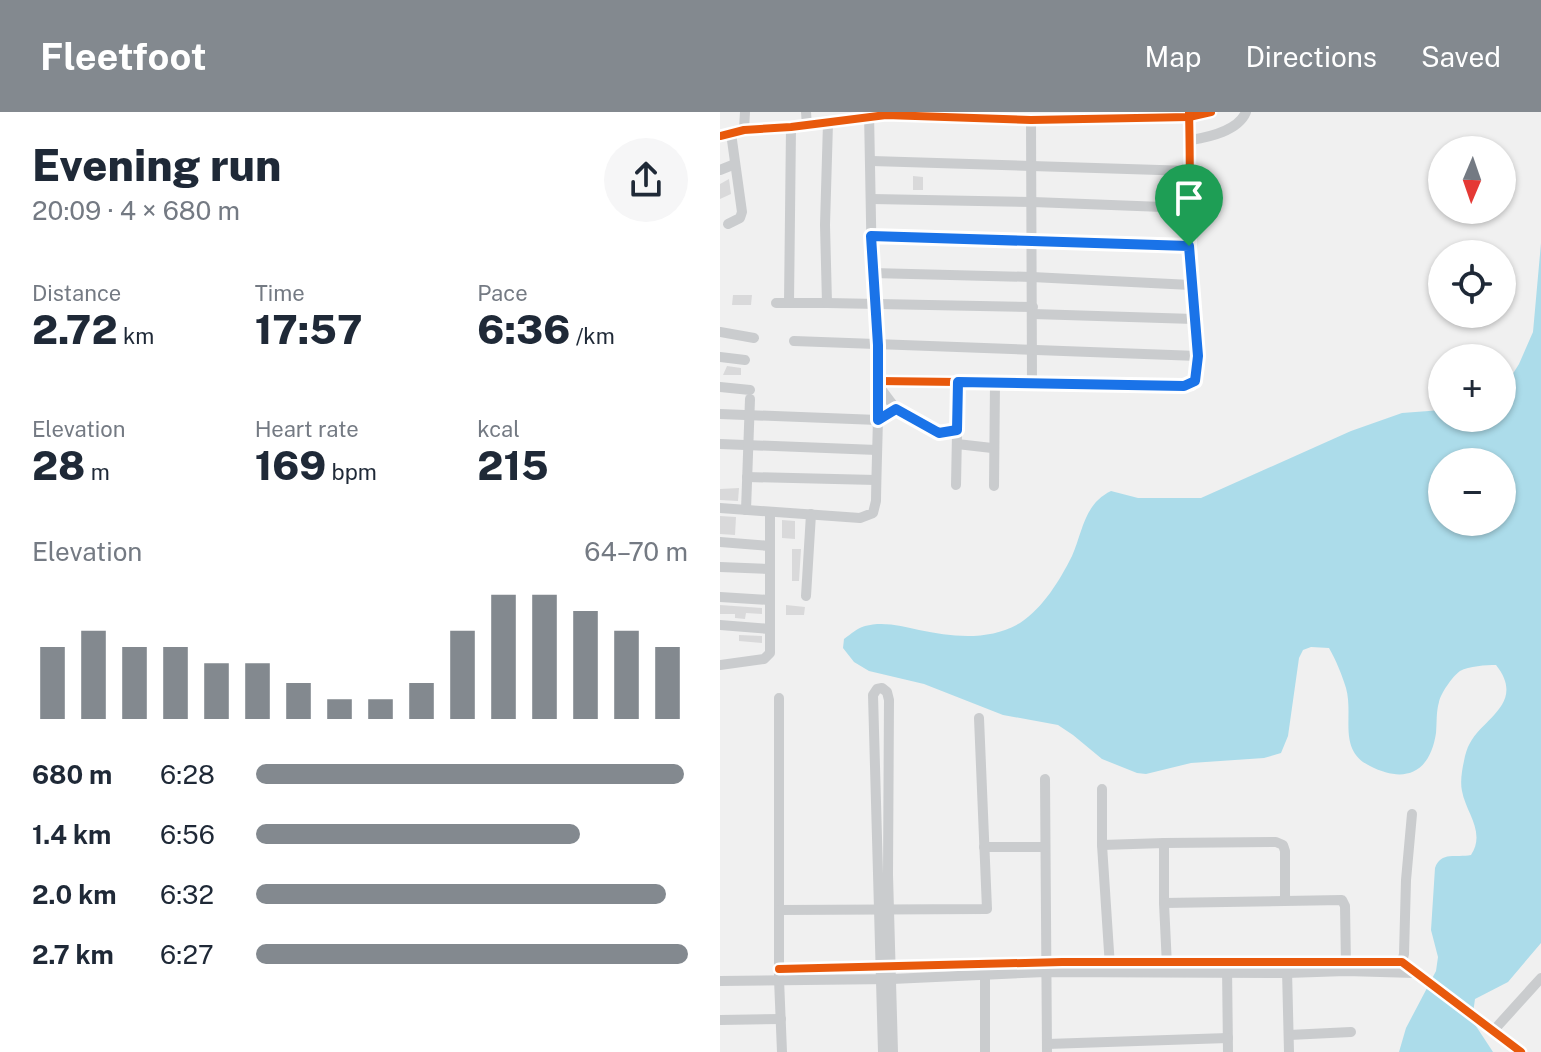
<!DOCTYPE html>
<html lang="en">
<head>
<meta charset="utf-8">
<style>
	body { margin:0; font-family:"Public Sans",sans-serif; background:#f6f6f7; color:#1f2937; height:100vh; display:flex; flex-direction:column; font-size:30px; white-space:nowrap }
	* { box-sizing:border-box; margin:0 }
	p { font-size:26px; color:#747a83 }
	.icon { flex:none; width:44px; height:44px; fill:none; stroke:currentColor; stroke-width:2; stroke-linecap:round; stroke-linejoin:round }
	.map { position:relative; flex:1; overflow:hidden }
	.sheet { display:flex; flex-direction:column; background:#fff; width:720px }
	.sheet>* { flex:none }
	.needle { width:52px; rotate:182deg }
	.fabs { position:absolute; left:708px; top:24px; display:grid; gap:16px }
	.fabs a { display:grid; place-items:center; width:88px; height:88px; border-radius:50%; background:#fff; box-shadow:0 2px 6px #0004; font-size:40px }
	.pin { position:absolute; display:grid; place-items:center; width:68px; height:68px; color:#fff; margin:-82px -34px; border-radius:50% 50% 50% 0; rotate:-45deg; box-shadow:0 0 8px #0007 }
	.pin .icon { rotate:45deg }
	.round { display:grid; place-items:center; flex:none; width:84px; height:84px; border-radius:42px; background:#f6f6f7 }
	.overview { display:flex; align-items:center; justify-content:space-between; height:136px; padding:0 32px }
	h1 { font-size:44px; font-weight:800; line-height:60px }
	.stats { display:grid; grid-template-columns:repeat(3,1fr); gap:12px; height:136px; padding:8px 32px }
	.stats div { display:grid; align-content:center }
	.stats b { font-size:40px; font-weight:800 }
	.stats small { font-size:22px; font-weight:400 }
	.stats p { font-size:22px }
	.chart { height:224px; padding:16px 32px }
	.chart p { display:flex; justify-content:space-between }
	.chart svg { width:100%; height:144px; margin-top:8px; stroke:#83898f; stroke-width:6 }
	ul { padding:0 32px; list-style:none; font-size:26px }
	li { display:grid; grid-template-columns:128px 96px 1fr; align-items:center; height:60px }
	li i { height:20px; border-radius:10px; background:#83898f }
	header { display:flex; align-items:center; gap:48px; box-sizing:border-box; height:112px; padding:0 40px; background:#83898f; color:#fff }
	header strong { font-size:38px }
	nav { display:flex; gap:44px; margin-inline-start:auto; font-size:28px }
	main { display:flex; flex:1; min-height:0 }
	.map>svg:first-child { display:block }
</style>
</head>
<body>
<header>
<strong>Fleetfoot</strong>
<nav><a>Map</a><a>Directions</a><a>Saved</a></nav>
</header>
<main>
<section class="sheet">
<div class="overview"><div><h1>Evening run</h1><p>20:09 · 4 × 680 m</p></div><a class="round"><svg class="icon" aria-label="share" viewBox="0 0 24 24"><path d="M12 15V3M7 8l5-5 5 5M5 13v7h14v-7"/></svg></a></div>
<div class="stats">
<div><p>Distance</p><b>2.72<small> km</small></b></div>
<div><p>Time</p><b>17:57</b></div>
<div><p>Pace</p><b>6:36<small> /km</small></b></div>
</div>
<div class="stats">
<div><p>Elevation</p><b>28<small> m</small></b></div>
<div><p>Heart rate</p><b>169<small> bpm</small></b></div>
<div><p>kcal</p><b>215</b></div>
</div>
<div class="chart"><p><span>Elevation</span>64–70 m</p>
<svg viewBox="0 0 160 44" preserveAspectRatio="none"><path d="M5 44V22M15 44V17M25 44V22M35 44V22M45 44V27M55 44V27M65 44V33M75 44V38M85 44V38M95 44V33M105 44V17M115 44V6M125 44V6M135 44V11M145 44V17M155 44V22"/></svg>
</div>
<ul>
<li><b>680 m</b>6:28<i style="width:99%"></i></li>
<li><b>1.4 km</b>6:56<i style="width:75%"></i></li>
<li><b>2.0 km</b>6:32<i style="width:95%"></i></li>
<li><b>2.7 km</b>6:27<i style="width:100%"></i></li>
</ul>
</section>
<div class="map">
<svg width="821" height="940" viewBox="0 0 821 940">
	<rect width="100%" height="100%" fill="#f0f0f0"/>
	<path fill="#acdcea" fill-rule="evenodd" d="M 821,131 L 821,831 L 788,870 L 755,887 L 752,908 L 773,940 L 679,940 L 686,916 L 716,859 L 718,845 L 711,818 L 715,756 C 721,739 736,746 751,743 C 766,720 746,701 742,679 C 740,670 742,658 744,649 C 745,643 747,636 750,631 C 763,606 806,591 776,553 C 766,553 749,554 740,559 C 732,565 721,581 719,590 C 716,600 717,611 716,621 C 710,661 685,672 650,654 C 617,638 634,604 626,576 C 622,563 616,548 609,536 L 591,535 L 583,538 L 579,546 L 568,624 L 561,641 L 544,646 L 471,651 L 426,662 L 417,661 L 382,647 L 353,623 L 338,613 L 283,603 L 204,572 L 149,559 L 134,550 L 123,536 L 124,527 C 131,522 137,516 145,514 C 162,509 183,514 199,518 C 233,525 269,529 300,511 C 323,496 340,468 352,444 C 363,419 364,392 391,379 L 418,386 L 481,386 L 631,319 L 682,301 L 722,298 L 722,306 L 782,306 L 782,279 L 799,252 L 813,220 ZM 722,350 L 782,350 L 782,410 L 722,410 Z"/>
	<g fill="#d9d9da">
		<path d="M 193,64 L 203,65 L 203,78 L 193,78 Z"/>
		<path d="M 9,67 L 11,82 L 0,87 L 0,72 Z"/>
		<path d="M 13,183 L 32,183 L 31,193 L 12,193 Z"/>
		<path d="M 7,254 L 21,256 L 21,263 L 3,263 Z"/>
		<path d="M 19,376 L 18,389 L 0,388 L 0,377 Z"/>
		<path d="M 0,404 L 16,405 L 15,423 L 0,422 Z"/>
		<path d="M 62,408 L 75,409 L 75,427 L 62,426 Z"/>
		<path d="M 72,437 L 81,437 L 79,469 L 72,469 Z"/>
		<path d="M 0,493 L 42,496 L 42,502 L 26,501 L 25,507 L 15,506 L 15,502 L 0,502 Z"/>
		<path d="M 66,493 L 85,495 L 84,503 L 66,503 Z"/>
		<path d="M 19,523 L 42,524 L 42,531 L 19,529 Z"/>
	</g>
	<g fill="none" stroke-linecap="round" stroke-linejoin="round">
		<g stroke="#caccce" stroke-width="10">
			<path d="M 86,0 L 87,14"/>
			<path d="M 149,0 L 152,161 L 312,165 L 471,173"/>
			<path d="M 311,8 L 312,271"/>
			<path d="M 24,18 L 25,0"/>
			<path d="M 0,24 L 24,18 L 71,15 L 166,3 L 311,8 L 469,5 L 491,0"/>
			<path d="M 471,28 C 489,25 518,19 526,0"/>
			<path d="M 152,49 L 471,59"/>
			<path d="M 0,58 L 15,52"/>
			<path d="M 152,87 L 313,90 L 469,96"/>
			<path d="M 8,112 L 20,106 L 22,100 L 11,21"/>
			<path d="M 151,124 L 469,134"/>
			<path d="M 56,191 L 107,191 L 105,113 L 108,11"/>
			<path d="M 69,191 L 71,15"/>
			<path d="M 107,191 L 313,195"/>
			<path d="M 313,202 L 474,207"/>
			<path d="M 0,220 L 34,226"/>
			<path d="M 74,229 L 478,244"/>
			<path d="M 0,245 L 25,248"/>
			<path d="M 158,269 L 471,273 C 483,260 477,235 475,218 C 468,145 471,73 469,0"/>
			<path d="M 158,273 L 176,297"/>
			<path d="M 0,275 L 30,278"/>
			<path d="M 0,302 L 158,308 L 176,297 L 219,321 L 237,318"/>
			<path d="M 0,332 L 157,338"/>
			<path d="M 237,332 L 272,336"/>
			<path d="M 27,365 L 156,368"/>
			<path d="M 236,373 L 238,270"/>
			<path d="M 274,374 L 275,271"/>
			<path d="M 0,396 L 140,406 L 153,401 L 156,389 C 157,313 163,237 152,161"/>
			<path d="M 26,398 L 30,287"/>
			<path d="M 0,430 L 50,434"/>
			<path d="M 0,455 L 50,457"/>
			<path d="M 86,484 L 91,402"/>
			<path d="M 0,485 L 50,488"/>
			<path d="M 0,513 L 50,517"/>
			<path d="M 0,553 L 44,547 L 50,541 L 50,400"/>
			<path d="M 59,586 L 59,867 L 62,940"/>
			<path d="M 325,667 L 327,940"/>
			<path d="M 382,677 L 382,733 L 444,731 L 444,791 L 622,788 L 625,794 L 626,853"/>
			<path d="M 444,731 L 556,730 L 563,733 L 565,739 L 565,788"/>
			<path d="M 382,733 L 390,855"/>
			<path d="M 264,735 L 325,735"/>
			<path d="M 444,791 L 447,854"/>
			<path d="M 59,798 L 267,797 L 259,606"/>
			<path d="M 507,854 L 508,940"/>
			<path d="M 681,854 L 684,842 L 686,768 L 692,702"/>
			<path d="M 59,857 L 342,850 L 682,850 L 801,940"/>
			<path d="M 265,858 L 265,940"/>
			<path d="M 567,858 L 569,940"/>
			<path d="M 0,869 L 172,867 L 325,860 L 567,861 L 626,859 L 695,861"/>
			<path d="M 0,908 L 61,907"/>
			<path d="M 774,918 L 821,866"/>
			<path d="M 569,923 L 631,920"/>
			<path d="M 327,932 L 508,926"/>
			<path d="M 163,940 L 153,583 L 157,577 L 162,576 L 167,580 L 169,588 L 168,763 L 173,940"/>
		</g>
		<defs>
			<g id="cycleway">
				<path d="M 0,24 L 24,18 L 71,15 L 166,3 L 311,8 L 469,5 L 491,0"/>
				<path d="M 158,269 L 471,273 C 483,260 477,235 475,218 C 468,145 471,73 469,0"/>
				<path d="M 59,857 L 342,850 L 682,850 L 801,940"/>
			</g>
		</defs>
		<use href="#cycleway" stroke="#fff" stroke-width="13"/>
		<use href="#cycleway" stroke="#e8590c" stroke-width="8"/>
	</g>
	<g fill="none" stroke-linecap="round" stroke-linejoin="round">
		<defs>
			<path id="route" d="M 151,124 L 469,134 L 478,244 L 475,269 L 464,274 L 238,270 L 237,318 L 219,321 L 176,297 L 158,308 L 158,233 Z"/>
		</defs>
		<use href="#route" stroke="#fff" stroke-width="16"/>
		<use href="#route" stroke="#1a73e8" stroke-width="10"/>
	</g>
</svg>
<div class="fabs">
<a><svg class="needle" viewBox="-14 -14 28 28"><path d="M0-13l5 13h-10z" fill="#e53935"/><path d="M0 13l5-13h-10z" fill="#747a83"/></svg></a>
<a><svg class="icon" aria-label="locate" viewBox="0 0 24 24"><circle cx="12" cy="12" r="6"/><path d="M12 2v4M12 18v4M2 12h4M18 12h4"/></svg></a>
<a>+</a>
<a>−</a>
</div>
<div class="pin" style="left:469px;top:134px;background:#1e9e55"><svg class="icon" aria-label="arrive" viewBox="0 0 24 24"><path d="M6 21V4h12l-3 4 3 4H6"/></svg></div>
</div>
</main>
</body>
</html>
